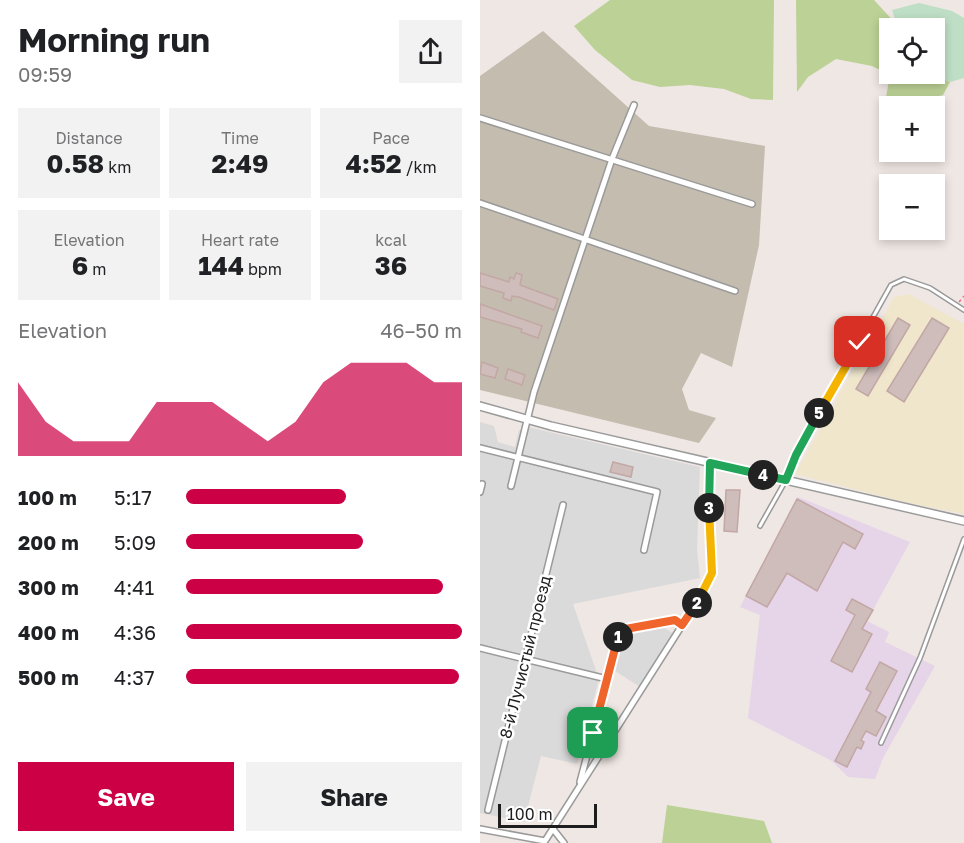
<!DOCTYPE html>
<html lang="en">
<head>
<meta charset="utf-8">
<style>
	body { margin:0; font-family:"Golos Text",sans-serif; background:#f2f2f2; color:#202124; height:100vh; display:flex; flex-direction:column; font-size:22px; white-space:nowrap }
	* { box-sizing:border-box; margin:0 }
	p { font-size:20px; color:#757577 }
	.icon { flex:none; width:33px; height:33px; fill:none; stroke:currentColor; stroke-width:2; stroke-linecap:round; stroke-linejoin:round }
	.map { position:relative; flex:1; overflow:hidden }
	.details { display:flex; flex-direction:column; background:#fff; width:480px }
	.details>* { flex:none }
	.controls { position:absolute; left:399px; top:18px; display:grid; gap:12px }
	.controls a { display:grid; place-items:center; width:66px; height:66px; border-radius:0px; background:#fff; box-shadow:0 3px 9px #0003; font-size:30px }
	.scale { position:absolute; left:18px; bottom:15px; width:99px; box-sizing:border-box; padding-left:6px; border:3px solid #1d1d1d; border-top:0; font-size:16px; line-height:21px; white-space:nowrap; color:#1d1d1d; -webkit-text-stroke:4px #fff; paint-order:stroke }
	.pin { position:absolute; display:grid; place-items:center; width:51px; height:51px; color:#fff; margin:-26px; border-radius:12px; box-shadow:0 3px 9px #0006 }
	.km { position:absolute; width:30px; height:30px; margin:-15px; border-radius:50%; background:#222; color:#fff; font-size:16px; line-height:30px; text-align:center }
	.round { display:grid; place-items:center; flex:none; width:63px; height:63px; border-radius:0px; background:#f2f2f2 }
	.head { display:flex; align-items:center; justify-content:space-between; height:102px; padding:0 18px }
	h1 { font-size:33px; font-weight:700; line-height:45px }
	.figures { display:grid; grid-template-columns:repeat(3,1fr); gap:9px; height:102px; padding:6px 18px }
	.figures div { display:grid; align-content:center; border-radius:0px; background:#f2f2f2; text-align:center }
	.figures b { font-size:26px; font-weight:700 }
	.figures small { font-size:16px; font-weight:400 }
	.figures p { font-size:16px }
	.chart { height:168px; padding:12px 18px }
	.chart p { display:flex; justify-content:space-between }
	.chart svg { width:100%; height:108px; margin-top:6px; fill:#cb0045; opacity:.7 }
	.action { display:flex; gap:12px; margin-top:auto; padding:12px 18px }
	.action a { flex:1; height:69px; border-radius:0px; background:#cb0045; color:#fff; font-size:24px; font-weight:700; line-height:69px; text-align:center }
	.action a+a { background:#f2f2f2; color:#202124 }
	ul { padding:0 18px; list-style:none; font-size:20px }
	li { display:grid; grid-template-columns:96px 72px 1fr; align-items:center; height:45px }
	li i { height:15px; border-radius:8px; background:#cb0045 }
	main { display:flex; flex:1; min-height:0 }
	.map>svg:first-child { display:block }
</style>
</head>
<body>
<main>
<section class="details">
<div class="head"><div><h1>Morning run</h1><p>09:59</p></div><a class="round"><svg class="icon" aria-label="share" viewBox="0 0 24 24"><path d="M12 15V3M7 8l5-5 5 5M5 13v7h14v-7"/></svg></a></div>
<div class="figures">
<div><p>Distance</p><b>0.58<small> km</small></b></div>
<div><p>Time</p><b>2:49</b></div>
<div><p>Pace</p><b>4:52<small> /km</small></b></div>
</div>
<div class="figures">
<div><p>Elevation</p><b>6<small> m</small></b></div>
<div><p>Heart rate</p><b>144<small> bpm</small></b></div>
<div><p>kcal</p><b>36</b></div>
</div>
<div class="chart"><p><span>Elevation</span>46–50 m</p>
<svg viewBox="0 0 160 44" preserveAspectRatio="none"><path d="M0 44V14L10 30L20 38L30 38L40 38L50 22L60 22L70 22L80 30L90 38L100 30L110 14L120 6L130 6L140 6L150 14L160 14V44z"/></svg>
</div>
<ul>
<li><b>100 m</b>5:17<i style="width:58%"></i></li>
<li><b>200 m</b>5:09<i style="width:64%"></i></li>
<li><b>300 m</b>4:41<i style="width:93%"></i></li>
<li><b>400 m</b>4:36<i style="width:100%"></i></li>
<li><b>500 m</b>4:37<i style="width:99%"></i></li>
</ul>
<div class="action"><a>Save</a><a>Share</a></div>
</section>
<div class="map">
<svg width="484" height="843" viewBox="0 0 484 843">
	<rect width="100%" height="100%" fill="#efe7e3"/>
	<g fill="#dbdadb">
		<path d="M 0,422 L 14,426 L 18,442 L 35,447 L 39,430 L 48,427 L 220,467 L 217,549 L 220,578 L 93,604 L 119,679 L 97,764 L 61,756 L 44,822 L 0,813 Z"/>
		<path d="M 181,626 L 194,634 L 160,687 L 132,669 L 140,634 Z"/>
	</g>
	<path fill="#e6d4e9" d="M 318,497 L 430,542 L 387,621 L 409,632 L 405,642 L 455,666 L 403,758 L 395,779 L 368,777 L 352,761 L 268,718 L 280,615 L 260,607 Z"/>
	<path fill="#c4bcae" d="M 63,31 L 169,126 L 285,146 L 279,245 L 252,367 L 221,353 L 202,389 L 209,410 L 236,418 L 219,443 L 0,390 L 0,76 Z"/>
	<path fill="#efe6cc" d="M 429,294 L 484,324 L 484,514 L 424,502 L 315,474 L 414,297 Z"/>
	<g fill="#bbd195">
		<path d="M 130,0 L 294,0 L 293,100 L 271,99 L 244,89 L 210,85 L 180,87 L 152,80 L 115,50 L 94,26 Z"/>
		<path d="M 316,0 L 394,0 L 417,25 L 425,28 L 410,28 L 410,74 L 453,74 L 470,82 L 463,95 L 429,104 L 406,97 L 410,75 L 392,66 L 356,59 L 328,77 L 317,92 Z"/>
		<path d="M 187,805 L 284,821 L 292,843 L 182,843 Z"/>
	</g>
	<path fill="#bedec5" d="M 439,3 L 472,11 L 484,18 L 484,78 L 470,82 L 453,74 L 454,28 L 425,28 L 417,25 L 412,10 Z"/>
	<g fill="#cfbdbc" stroke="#c2a7a4" stroke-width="1.5">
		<path d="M 0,273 L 29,282 L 30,277 L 34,279 L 36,273 L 42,275 L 40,285 L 78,299 L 74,310 L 39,297 L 32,296 L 31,301 L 23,298 L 24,293 L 0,286 Z"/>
		<path d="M 0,304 L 62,326 L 58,338 L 41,332 L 42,329 L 0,317 Z"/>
		<path d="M 418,318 L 430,325 L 388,396 L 376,389 Z"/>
		<path d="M 452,318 L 469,328 L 424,402 L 407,391 Z"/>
		<path d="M 2,362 L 18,368 L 15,378 L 0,374 Z"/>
		<path d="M 28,369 L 45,375 L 42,385 L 25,379 Z"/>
		<path d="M 133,462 L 153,467 L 151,477 L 130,472 Z"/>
		<path d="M 246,490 L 260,490 L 257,532 L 244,531 Z"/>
		<path d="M 317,499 L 383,534 L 375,549 L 363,542 L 337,591 L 307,573 L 287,607 L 266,596 Z"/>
		<path d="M 372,599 L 393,610 L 382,629 L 392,634 L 372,672 L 351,661 L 375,615 L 366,610 Z"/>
		<path d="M 400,662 L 417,671 L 396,711 L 406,717 L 396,736 L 386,731 L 381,740 L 384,742 L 381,749 L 377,747 L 367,767 L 355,761 L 391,692 L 386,689 Z"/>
	</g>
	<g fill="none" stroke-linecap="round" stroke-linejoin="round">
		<defs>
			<g id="service">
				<path d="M 280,526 L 306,480 L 316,455 L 411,285 L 424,279 L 450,288 L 484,310"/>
				<path d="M 401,743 L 440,658 L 484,539"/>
			</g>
			<g id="minor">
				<path d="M 0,118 L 272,204"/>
				<path d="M 0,203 L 255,291"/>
				<path d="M 0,448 L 177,492 L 164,550"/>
				<path d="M 31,486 L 54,392 L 132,159 L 154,105"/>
				<path d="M 0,492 L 2,484"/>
				<path d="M 0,648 L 127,679"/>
				<path d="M 100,782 L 140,630 L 195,620 L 202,625"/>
				<path d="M 8,810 L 83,505"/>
				<path d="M 0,829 L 65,841 L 227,586 C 235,565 230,547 229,525 C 227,505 230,483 230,463"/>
				<path d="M 73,829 L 84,843"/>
			</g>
			<path id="tertiary" d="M 0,406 L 71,426 L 484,521"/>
		</defs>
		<use href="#service" stroke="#9a9a9a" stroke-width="6"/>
		<use href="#minor" stroke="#9a9a9a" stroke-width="8"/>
		<use href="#tertiary" stroke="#9a9a9a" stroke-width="10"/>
		<path stroke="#ff6489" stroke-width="1.5" stroke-dasharray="3 3" stroke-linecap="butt" d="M 479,302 L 484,296"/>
		<use href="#service" stroke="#fff" stroke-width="3"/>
		<use href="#minor" stroke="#fff" stroke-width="5"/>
		<use href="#tertiary" stroke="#fff" stroke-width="7"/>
	</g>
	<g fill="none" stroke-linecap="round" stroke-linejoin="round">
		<defs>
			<path id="split-1" d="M 113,733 L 138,637"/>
			<path id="split-2" d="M 138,637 L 140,630 L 195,620 L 202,625 L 217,603"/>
			<path id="split-3" d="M 217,603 L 232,573 L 229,508"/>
			<path id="split-4" d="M 229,508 L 230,463 L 283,475"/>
			<path id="split-5" d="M 283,475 L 306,480 L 316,455 L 339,413"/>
			<path id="split-6" d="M 339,413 L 380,342"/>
		</defs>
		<use href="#split-1" stroke="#fff" stroke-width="12"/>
		<use href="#split-2" stroke="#fff" stroke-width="12"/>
		<use href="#split-3" stroke="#fff" stroke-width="12"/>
		<use href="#split-4" stroke="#fff" stroke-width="12"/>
		<use href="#split-5" stroke="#fff" stroke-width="12"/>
		<use href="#split-6" stroke="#fff" stroke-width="12"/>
		<use href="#split-1" stroke="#f0652b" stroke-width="8"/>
		<use href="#split-2" stroke="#f0652b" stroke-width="8"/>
		<use href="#split-3" stroke="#f5b400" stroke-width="8"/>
		<use href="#split-4" stroke="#22a559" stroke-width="8"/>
		<use href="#split-5" stroke="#22a559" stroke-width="8"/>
		<use href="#split-6" stroke="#f5b400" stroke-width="8"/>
	</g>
	<g text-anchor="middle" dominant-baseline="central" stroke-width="5" stroke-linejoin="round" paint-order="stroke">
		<g font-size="16" fill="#1d1d1d" stroke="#fff">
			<text transform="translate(45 657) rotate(-76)">8-й Лучистый проезд</text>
		</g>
	</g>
</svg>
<div class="controls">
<a><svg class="icon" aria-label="locate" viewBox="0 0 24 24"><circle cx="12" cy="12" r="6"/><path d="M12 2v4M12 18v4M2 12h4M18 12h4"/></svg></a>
<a>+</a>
<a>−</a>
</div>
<div class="scale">100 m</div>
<div class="pin" style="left:113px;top:733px;background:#1e9e55"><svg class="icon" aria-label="arrive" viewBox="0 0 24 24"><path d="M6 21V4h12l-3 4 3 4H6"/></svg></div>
<div class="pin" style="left:380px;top:342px;background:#d93025"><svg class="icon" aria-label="check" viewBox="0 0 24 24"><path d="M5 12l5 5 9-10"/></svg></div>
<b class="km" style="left:138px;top:637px">1</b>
<b class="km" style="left:217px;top:603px">2</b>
<b class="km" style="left:229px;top:508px">3</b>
<b class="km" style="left:283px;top:475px">4</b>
<b class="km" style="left:339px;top:413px">5</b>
</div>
</main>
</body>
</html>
